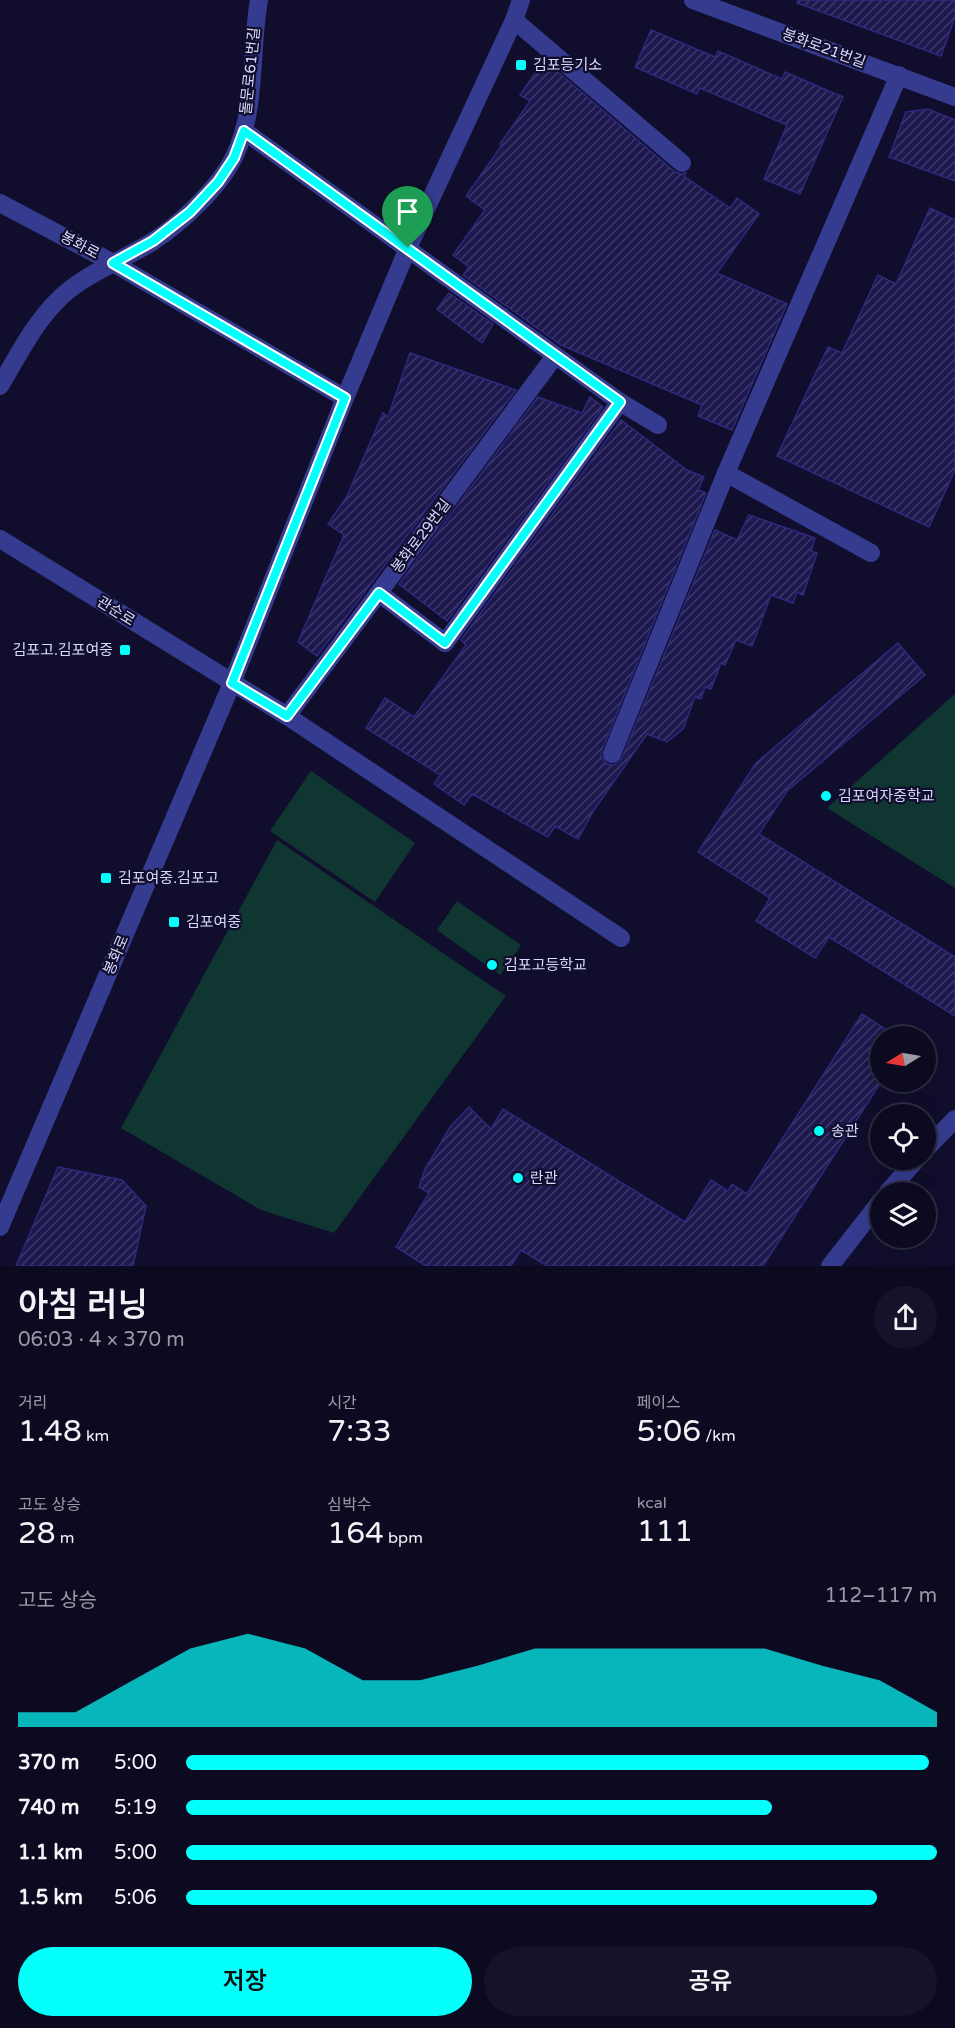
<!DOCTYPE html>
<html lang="ko">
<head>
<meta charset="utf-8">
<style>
	body { margin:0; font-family:"Varela Round","Noto Sans KR",sans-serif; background:#15132a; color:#f1f3f6; height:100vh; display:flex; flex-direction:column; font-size:22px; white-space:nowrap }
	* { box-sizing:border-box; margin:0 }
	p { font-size:20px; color:#9a9aa5 }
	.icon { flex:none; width:33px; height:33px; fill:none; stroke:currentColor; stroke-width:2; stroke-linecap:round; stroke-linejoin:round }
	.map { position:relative; height:1266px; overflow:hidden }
	.details { display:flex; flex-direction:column; background:#0c0a21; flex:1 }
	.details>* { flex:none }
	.needle { width:39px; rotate:259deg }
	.controls { position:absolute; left:870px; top:1026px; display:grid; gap:12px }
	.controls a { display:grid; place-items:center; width:66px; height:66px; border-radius:50%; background:#0c0a21; box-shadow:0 6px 24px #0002,0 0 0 2px #2c2b3f; font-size:30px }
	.pin { position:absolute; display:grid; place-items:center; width:51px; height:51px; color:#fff; margin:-62px -26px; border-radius:50% 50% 50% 0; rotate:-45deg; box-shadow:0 0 6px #0007 }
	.pin .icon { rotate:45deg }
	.round { display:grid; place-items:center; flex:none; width:63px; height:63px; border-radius:32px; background:#15132a }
	.headline { display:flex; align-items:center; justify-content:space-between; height:102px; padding:0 18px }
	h1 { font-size:33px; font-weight:600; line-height:45px }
	.stats { display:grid; grid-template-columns:repeat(3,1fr); gap:9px; height:102px; padding:6px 18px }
	.stats div { display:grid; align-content:center }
	.stats b { font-size:30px; font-weight:600 }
	.stats small { font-size:16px; font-weight:400 }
	.stats p { font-size:16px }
	.chart { height:168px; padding:12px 18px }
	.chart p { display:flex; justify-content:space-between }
	.chart svg { width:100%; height:108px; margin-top:6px; fill:#05fffb; opacity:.7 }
	.action { display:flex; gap:12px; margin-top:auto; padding:12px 18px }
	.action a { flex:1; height:69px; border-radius:36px; background:#05fffb; color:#111; font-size:24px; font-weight:600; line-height:69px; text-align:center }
	.action a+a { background:#15132a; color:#f1f3f6 }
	ul { padding:0 18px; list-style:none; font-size:20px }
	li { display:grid; grid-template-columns:96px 72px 1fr; align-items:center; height:45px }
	li i { height:15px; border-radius:8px; background:#05fffb }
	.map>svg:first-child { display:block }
</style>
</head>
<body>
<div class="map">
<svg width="955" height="1266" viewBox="0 0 955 1266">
	<defs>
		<pattern id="building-hatch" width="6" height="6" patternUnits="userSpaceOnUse" patternTransform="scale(1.5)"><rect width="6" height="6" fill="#1d184e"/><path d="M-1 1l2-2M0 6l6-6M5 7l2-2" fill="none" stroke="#3d3969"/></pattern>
	</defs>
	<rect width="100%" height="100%" fill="#100e2c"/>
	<g fill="#103631">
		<path d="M 955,694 L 955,888 L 827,808 Z"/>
		<path d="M 311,771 L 415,843 L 375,902 L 270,831 Z"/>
		<path d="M 277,840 L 506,996 L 334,1233 L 261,1210 L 121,1128 Z"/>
		<path d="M 457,901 L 521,945 L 500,975 L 437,930 Z"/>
	</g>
	<g fill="url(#building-hatch)" stroke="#2f287d" stroke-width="1.5">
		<path d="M 798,0 L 955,0 L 955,17 L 941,56 L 797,3 Z"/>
		<path d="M 651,30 L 715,57 L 718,51 L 782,79 L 785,72 L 843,97 L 800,194 L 764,179 L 787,125 L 700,88 L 697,94 L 635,67 Z"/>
		<path d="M 544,60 L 675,172 L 681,174 L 686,173 L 684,176 L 730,208 L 737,198 L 759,214 L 717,273 L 787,304 L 732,430 L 698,416 L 702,405 L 561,345 L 463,275 L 469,267 L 453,255 L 485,210 L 466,196 L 502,145 L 500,144 L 530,101 L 520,95 Z"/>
		<path d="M 928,109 L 955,120 L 955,181 L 889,157 L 906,112 Z"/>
		<path d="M 930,208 L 955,220 L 955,470 L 929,527 L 777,456 L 828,347 L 842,353 L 878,275 L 896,284 Z"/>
		<path d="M 449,293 L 493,324 L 482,343 L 437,309 Z"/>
		<path d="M 410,353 L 516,390 L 317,656 L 298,642 L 344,535 L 328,524 L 347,496 L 383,413 L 388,417 Z"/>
		<path d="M 538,397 L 582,413 L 590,397 L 603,407 L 447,621 L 399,584 Z"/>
		<path d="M 621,420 L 687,470 L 704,477 L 698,490 L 706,493 L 602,750 L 601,756 L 607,764 L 614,765 L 622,758 L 715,530 L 737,540 L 749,515 L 815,538 L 811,551 L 817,553 L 803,595 L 797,592 L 793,603 L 771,595 L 752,646 L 736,640 L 725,665 L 721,663 L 711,689 L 705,687 L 701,699 L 695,697 L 683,729 L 667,742 L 647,734 L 594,810 L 578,839 L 555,826 L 548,837 L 472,794 L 464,805 L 434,784 L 440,775 L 366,728 L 385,698 L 414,717 L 466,645 L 461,640 Z"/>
		<path d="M 898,643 L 925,675 L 787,791 L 759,834 L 955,957 L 955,1016 L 829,937 L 815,958 L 756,921 L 770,898 L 698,852 L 756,763 Z"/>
		<path d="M 862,1014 L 896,1036 L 880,1036 L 881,1082 L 763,1266 L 547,1266 L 521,1250 L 511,1266 L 426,1266 L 396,1247 L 429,1193 L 419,1187 L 425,1169 L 450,1127 L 469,1107 L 491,1129 L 503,1109 L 685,1222 L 711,1180 L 728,1191 L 732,1184 L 747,1194 Z"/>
		<path d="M 58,1167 L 122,1180 L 146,1206 L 133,1266 L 16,1266 Z"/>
	</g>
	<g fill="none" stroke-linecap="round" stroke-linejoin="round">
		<g stroke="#353c8f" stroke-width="18">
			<path d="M 693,0 L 955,97"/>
			<path d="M 514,20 L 682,163"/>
			<path d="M 244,131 L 620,402 L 658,425"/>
			<path d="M 0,203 L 113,263 L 345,398"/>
			<path d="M 0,386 C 19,354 35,321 62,296 C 87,273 123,260 152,242 C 180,224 219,188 234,157 C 257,111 250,50 259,0"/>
			<path d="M 726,473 L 871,553"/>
			<path d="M 0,539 L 287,716 L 621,938"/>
			<path d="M 379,593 L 445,643 L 620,402"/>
			<path d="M 287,716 L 555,356"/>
			<path d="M 612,754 L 726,473 L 899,75"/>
			<path d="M 926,1149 L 955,1119"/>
			<path d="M 888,1192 L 916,1160"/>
			<path d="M 0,1227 L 232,683 L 345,398 L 408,248 L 514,20 L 521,0"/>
			<path d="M 830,1266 L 880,1202"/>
		</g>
	</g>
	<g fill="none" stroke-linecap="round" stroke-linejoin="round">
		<defs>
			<path id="route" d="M 244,131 L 620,402 L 445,643 L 379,593 L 287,716 L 232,683 L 345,398 L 113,263 L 153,241 L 190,212 L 218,182 L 234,158 Z"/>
		</defs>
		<use href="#route" stroke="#fff" stroke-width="12"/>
		<use href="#route" stroke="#05fffb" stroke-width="8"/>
	</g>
	<g fill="#05fffb" stroke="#100e2c" stroke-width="2">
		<rect x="515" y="59" width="12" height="12" rx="3"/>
		<rect x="119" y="644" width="12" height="12" rx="3"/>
		<circle cx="826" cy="796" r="6"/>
		<rect x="100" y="872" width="12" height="12" rx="3"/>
		<rect x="168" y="916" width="12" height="12" rx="3"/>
		<circle cx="492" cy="965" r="6"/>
		<circle cx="819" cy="1131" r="6"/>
		<circle cx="518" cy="1178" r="6"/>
	</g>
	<g text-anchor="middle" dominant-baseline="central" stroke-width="4.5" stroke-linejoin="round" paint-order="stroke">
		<g font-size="15" fill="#d9d9ff" stroke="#100e2c">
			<text transform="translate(824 48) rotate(20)">봉화로21번길</text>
			<text transform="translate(250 71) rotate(-84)">돌문로61번길</text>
			<text transform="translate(80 245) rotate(28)">봉화로</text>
			<text transform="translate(421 536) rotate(-53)">봉화로29번길</text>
			<text transform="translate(116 611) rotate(32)">관순로</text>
			<text transform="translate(116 955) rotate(-67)">봉화로</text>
		</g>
		<g font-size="15" fill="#d9d9ff" stroke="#100e2c" text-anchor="start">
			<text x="533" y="65">김포등기소</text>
			<text x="113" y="650" text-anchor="end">김포고.김포여중</text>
			<text x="838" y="796">김포여자중학교</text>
			<text x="118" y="878">김포여중.김포고</text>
			<text x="186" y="922">김포여중</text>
			<text x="504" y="965">김포고등학교</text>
			<text x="831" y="1131">송관</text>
			<text x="530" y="1178">란관</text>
		</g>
	</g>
</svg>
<div class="controls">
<a><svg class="needle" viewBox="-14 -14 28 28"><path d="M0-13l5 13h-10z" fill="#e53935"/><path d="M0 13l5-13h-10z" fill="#9a9aa5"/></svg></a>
<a><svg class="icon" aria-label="locate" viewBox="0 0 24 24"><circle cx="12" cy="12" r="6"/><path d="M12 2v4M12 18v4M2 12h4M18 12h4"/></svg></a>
<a><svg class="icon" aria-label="layers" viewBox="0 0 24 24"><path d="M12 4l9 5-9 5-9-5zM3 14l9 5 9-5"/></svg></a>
</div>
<div class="pin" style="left:408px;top:248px;background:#1e9e55"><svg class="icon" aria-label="arrive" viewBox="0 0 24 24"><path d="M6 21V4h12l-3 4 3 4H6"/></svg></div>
</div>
<section class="details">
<div class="headline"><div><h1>아침 러닝</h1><p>06:03 · 4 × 370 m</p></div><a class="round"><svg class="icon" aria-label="share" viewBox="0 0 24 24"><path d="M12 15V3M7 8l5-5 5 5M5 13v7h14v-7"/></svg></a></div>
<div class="stats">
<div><p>거리</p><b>1.48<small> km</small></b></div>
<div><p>시간</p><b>7:33</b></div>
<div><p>페이스</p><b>5:06<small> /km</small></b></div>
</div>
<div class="stats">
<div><p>고도 상승</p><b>28<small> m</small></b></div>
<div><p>심박수</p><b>164<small> bpm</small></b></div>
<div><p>kcal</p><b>111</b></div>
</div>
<div class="chart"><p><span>고도 상승</span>112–117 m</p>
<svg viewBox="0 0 160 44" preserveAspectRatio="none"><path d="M0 44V38L10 38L20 25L30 12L40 6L50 12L60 25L70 25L80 19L90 12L100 12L110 12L120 12L130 12L140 19L150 25L160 38V44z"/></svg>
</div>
<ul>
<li><b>370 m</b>5:00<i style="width:99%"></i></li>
<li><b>740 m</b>5:19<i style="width:78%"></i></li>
<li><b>1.1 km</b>5:00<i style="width:100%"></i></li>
<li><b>1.5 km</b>5:06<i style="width:92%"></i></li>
</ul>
<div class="action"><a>저장</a><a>공유</a></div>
</section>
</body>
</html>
